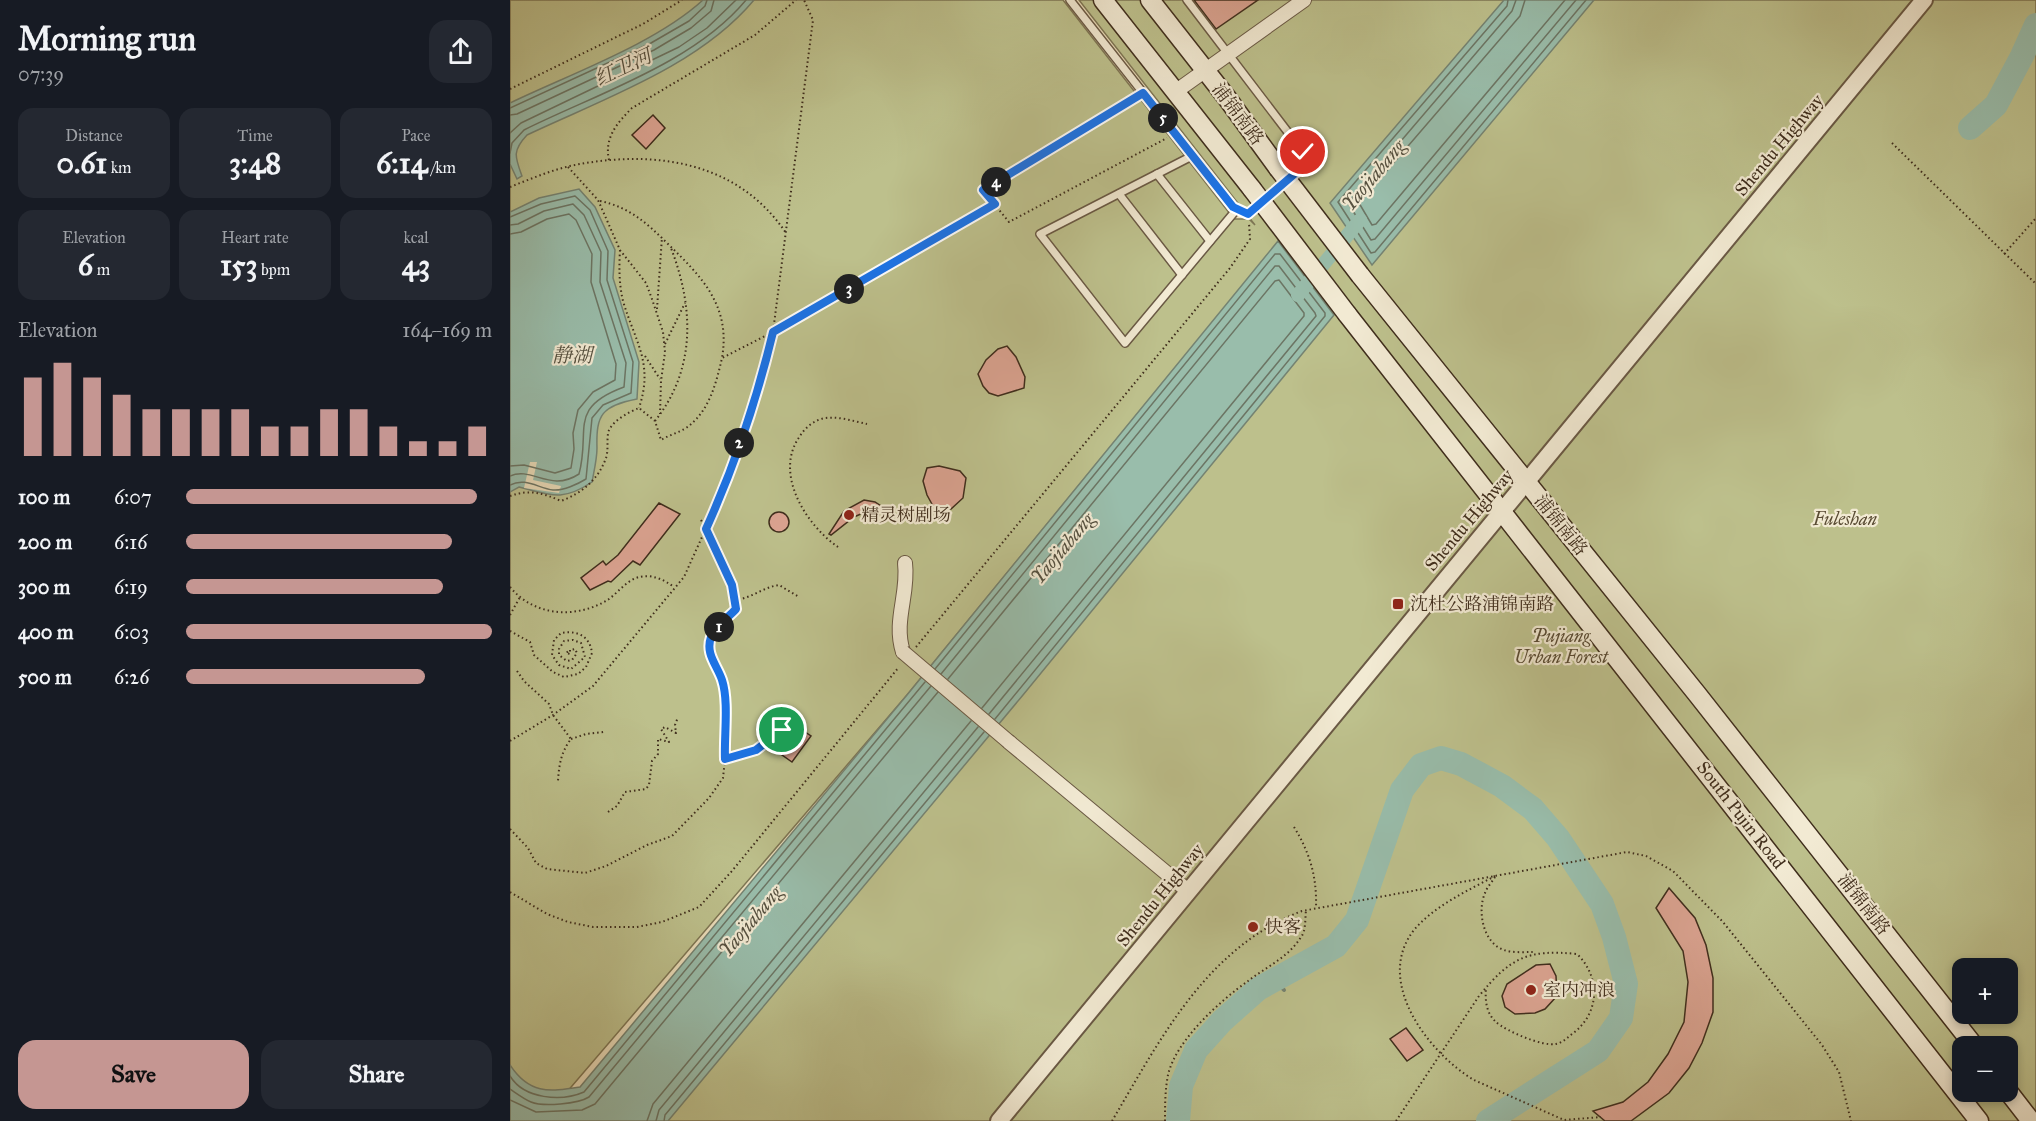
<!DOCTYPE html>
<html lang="en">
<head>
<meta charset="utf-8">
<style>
	body { margin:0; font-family:"IM FELL Great Primer","Noto Serif SC",serif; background:#242831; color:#f1f3f6; height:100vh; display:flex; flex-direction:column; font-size:22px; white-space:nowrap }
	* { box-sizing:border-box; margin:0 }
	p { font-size:20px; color:#9ea1a6 }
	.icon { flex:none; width:33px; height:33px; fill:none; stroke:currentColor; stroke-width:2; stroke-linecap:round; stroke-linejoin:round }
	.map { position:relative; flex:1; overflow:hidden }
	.panel { display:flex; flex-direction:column; background:#171b24; width:510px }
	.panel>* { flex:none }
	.buttons { position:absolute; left:1442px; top:958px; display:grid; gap:12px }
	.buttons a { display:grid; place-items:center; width:66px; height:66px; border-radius:12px; background:#171b24; box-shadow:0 3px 9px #0003; font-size:30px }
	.pin { position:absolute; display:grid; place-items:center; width:51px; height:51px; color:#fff; margin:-26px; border:3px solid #fff; border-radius:50%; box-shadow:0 2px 6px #0007 }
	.km { position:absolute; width:30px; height:30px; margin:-15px; border-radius:50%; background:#222; color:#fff; font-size:16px; line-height:30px; text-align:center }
	.round { display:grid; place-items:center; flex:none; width:63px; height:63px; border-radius:18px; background:#242831 }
	.head { display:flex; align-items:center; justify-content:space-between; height:102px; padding:0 18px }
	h1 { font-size:33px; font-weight:800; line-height:45px }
	.stats { display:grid; grid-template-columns:repeat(3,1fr); gap:9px; height:102px; padding:6px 18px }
	.stats div { display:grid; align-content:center; border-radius:15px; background:#242831; text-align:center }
	.stats b { font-size:30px; font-weight:800 }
	.stats small { font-size:16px; font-weight:400 }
	.stats p { font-size:16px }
	.chart { height:168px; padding:12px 18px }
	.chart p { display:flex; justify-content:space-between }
	.chart svg { width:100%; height:108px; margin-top:6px; stroke:#c59692; stroke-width:6 }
	.cta { display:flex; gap:12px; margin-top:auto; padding:12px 18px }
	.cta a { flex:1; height:69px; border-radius:18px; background:#c59692; color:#111; font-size:24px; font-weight:800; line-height:69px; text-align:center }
	.cta a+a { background:#242831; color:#f1f3f6 }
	ul { padding:0 18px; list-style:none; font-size:20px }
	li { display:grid; grid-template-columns:96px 72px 1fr; align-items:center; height:45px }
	li i { height:15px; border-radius:8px; background:#c59692 }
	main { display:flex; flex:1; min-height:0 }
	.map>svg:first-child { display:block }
</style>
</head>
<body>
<main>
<section class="panel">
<div class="head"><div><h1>Morning run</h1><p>07:39</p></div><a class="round"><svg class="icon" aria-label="share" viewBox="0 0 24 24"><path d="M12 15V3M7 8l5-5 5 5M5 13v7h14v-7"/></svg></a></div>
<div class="stats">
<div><p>Distance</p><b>0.61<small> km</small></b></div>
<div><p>Time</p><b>3:48</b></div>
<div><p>Pace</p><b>6:14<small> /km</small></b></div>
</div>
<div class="stats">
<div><p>Elevation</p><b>6<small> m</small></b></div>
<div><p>Heart rate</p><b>153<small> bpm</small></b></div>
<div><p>kcal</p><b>43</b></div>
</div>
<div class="chart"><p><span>Elevation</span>164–169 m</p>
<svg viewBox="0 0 160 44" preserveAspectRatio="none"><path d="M5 44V12M15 44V6M25 44V12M35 44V19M45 44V25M55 44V25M65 44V25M75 44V25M85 44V32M95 44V32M105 44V25M115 44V25M125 44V32M135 44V38M145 44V38M155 44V32"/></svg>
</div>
<ul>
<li><b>100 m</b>6:07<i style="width:95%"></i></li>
<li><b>200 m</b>6:16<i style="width:87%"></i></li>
<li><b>300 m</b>6:19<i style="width:84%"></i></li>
<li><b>400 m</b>6:03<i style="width:100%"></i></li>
<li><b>500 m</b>6:26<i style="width:78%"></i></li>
</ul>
<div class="cta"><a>Save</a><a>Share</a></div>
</section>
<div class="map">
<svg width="1526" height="1121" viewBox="0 0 1526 1121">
	<rect width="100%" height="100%" fill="#ebdebb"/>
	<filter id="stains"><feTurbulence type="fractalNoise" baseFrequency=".00333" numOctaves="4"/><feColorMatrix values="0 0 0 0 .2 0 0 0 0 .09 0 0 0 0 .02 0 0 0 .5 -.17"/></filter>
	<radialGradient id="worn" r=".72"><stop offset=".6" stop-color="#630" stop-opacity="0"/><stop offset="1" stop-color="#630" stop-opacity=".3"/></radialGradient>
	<path fill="#bdc08c" stroke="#7e7654" stroke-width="1.5" fill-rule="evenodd" d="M 0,0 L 553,0 L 724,219 L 739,219 L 745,225 L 569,0 L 1526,0 L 1526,1121 L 56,1121 L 674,357 L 397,695 L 32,1121 L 0,1121 ZM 1452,969 L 1497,969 L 1497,1014 L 1452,1014 ZM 1452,1047 L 1497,1047 L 1497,1092 L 1452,1092 Z"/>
	<g fill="#99bdab" stroke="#758372" stroke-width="1.5">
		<path d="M 193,0 L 244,0 C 189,66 93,99 17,135 C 2,151 5,157 12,176 L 7,179 L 0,164 L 0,103 C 60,74 145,44 193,0 Z"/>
		<path d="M 994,0 L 1084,0 L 862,265 L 820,203 Z"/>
		<path d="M 69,189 L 85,207 L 105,250 L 103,278 L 129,362 L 127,399 C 92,406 86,414 87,448 C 87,459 84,471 82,482 C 52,502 41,495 9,487 L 0,492 L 0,212 L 29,198 Z"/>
		<path d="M 768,241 L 824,315 L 513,695 L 158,1121 L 0,1121 L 0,1065 C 19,1094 38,1092 70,1087 L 397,695 Z"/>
	</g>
	<path fill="#ebdebb" d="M 20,462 L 27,462 L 23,480 L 51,486 L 49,493 L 14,488 Z"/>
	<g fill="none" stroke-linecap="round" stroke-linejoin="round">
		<g stroke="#6c7564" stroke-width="1.5">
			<path d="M 998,0 L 997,6 L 828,202 L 861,253 L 865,252 L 1076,0"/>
			<path d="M 1006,0 L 1002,11 L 838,203 L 861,240 L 865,239 L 1066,0"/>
			<path d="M 1015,0 L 1010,16 L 849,203 L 862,225 L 866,224 L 1055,0"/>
			<path d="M 0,108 L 141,43 L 179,21 L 195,6 L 197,0"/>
			<path d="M 0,115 L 7,114 L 144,50 L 181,28 L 201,11 L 204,0"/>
			<path d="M 0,133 L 11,123 L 169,47 L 197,28 L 226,0"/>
			<path d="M 0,153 L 2,143 L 14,130 C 86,94 184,63 236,0"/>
			<path d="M 0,217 L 31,204 L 65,196 L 80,210 L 98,251 L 97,280 L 123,362 L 121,393 L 93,405 L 82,418 L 76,479 C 68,484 53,491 43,490 C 28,488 15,477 0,485"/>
			<path d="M 0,225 L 8,224 L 34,211 L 63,204 L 74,215 L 91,252 L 90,282 L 116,363 L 114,387 C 57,408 81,430 69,474 C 40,493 22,466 0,476"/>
			<path d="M 0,234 L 11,232 L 37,219 L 59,214 L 66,220 L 82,254 L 81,282 L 106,364 L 105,380 L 83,392 L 68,410 L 63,433 L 64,449 L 61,468 L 45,473 L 14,465 L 0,466"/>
			<path d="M 425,669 L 765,254 L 770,254 L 815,313 L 815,316 L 485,719"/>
			<path d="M 431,674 L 765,266 L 769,266 L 805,313 L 806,316 L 479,714"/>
			<path d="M 438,679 L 765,281 L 769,280 L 794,313 L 794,316 L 472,708"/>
			<path d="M 0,1076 C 14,1099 51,1102 74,1092 L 415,682"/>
			<path d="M 0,1089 C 6,1093 14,1099 21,1102 C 33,1107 68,1104 79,1097 L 421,686"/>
			<path d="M 0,1100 L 26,1112 L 72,1110 L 85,1104 L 428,692"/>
			<path d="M 137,1121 L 143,1104 L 461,721"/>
			<path d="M 146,1121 L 149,1110 L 468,727"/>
			<path d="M 154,1121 L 155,1115 L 474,732"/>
		</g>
		<path stroke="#758372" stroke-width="4" d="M 764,979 L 774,990"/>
		<path stroke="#99bdab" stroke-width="14" d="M 788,295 L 850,220"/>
		<g stroke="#99bdab" stroke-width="24">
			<path d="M 1460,128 L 1486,105 L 1512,56 L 1526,25"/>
			<path d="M 668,1121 L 671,1086 L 686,1050 L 712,1021 L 748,989 L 826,946 L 847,920 L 892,790 L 911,765 L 931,758 L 951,764 L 992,786 L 1023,809 L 1048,838 L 1092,904 L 1104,937 L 1116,984 L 1111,1018 L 1088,1051 L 978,1121"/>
		</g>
	</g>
	<g fill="#dba391" stroke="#3f2d1c" stroke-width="1.5">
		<path d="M 684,0 L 748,0 L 706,29 Z"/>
		<path d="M 143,115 L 155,128 L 136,149 L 122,135 Z"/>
		<path d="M 497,346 L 506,357 L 515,377 L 514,388 L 488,396 L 479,393 L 473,386 L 468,374 L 476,360 L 488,349 Z"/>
		<path d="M 429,466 L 450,471 L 456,478 L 453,498 L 441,509 L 434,510 L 423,506 L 417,495 L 413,481 L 417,468 Z"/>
		<path d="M 354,500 L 365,502 L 374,508 L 366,518 L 353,513 L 344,517 L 321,535 L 319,534 L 334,511 Z"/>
		<path d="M 149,503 L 170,514 L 130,565 L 123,561 L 101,582 L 98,581 L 80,590 L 71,578 L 93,561 L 96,565 L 108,555 Z"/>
		<circle cx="269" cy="522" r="10"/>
		<path d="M 283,724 L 301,736 L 282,762 L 265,750 Z"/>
		<path d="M 1159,888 L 1185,918 L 1196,945 L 1203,978 L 1203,1012 L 1192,1043 L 1179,1068 L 1159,1093 L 1121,1121 L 1095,1121 L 1083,1111 L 1113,1102 L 1138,1082 L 1158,1054 L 1174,1022 L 1178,982 L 1173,951 L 1146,908 Z"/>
		<path d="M 1040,964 L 1046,976 L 1047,996 L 1035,1009 L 1025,1013 L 1005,1014 L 995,1007 L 992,996 L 997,984 L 1026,965 Z"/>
		<path d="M 896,1028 L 913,1050 L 897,1061 L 880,1039 Z"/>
	</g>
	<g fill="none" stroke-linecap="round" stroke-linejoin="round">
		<defs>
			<g id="service">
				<path d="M 560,0 L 723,207 L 738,214 L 796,164 L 793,152 L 677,0"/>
				<path d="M 682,156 L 530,234 L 615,343 L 727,209"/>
				<path d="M 647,174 L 700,241"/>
				<path d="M 609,194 L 672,275"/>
			</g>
			<g id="minor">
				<path d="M 665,92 L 794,0"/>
				<path d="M 393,652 C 383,621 399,594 395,563"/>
				<path d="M 499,742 L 678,891"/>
			</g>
			<path id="tertiary" d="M 489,1121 L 1414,0"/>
			<g id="secondary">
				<path d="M 593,0 L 742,189"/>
				<path d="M 640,0 L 717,98 L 768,168"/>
				<path d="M 850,275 L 1187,694 L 1465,1047"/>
				<path d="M 837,314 L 1469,1121"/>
				<path d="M 1497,1090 L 1521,1121"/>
			</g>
		</defs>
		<use href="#service" stroke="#6a5944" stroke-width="10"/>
		<use href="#minor" stroke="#6a5944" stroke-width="16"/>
		<use href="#tertiary" stroke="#6a5944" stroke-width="20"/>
		<use href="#secondary" stroke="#3f2d1c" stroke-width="21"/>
		<g stroke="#3f2d1c" stroke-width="2" stroke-dasharray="1.5 3" stroke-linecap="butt">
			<path d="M 0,89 L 133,24 L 172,0"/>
			<path d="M 1382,143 L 1526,284"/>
			<path d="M 99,160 C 94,138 107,123 122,108 L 245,35 L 286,0"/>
			<path d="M 58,167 L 88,200 L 110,250 L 136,283 L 142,299 L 153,332 L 155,352 L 151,381 L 150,414"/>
			<path d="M 0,187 C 23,178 46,168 70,164 C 149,150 229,163 276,233"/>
			<path d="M 90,201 C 119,207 137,223 158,244 C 192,277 221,306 212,358"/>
			<path d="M 485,205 L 473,190 L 626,98"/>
			<path d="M 110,250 C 109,268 109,284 113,301 C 125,342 144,363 129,408"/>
			<path d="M 1494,254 L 1526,218"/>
			<path d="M 147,309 L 152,237"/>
			<path d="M 155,344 L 175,303"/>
			<path d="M 135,356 L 150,379"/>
			<path d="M 145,421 C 186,369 184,308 161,248"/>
			<path d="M 0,496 C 19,489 33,493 51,501 C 72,493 88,480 96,458 C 99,449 96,438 99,430 C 104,420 119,412 129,408 L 145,421 L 151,440 C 159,435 168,433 176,428 C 199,412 206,384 212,358 L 263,332 L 485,205 L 499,222 L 657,138"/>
			<path d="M 191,520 C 207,551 220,575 226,609 C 218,618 205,626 201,637 C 195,654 207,665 212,680 C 219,701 214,736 215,759"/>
			<path d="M 328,547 C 296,525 263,473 290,436 C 295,428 302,422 311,419 C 325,415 343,421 357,424"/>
			<path d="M 0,587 C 24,616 64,619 96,601 C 106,595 115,582 126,578 C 140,573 153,579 164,587"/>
			<path d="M 224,600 C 241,599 253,587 269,585 L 289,597"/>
			<path d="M 0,615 L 10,597"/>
			<path d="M 0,631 L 20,642 L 24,655 L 43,672 L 54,677 L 68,674 L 76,667 L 82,653 C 80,636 67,630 51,633 L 44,640 L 42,655 L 49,665 L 61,669 L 75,657 L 71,643 L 63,640 L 54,641 L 49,649 L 49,655 L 57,661 L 62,660 L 67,653 L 65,649 L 60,650"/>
			<path d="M 406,647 L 720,268 L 740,239 L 739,223"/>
			<path d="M 60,650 L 60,654 L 56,653 Z"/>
			<path d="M 7,671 L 14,681 L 39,704 L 43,715 L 61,739 C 51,752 49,765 48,781"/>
			<path d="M 61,739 L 76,734 L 94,732"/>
			<path d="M 0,741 L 43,715 L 83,686 L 174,577 L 206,506 L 252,376 L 263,332 L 303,20 L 294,0"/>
			<path d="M 98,812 L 107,806 L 115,792 L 136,789 L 139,785 L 142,761 L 148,754 L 148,739 L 159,742 L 151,729 L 155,727 L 166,733 L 165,725 L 168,717"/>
			<path d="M 784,827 C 800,853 807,877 806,908"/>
			<path d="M 0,829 L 18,848 L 26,863 L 37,869 L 75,873 L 96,866 L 137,845 L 162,836 L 199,798 L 213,778 L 215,759 C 244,757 265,739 281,716"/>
			<path d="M 985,876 C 957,891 924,906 904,930 C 863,982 920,1054 964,1080 L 1054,1120 L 1091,1117"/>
			<path d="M 985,877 C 982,882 977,887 975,893 C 967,911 973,943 994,950 C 1002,953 1014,952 1023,952"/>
			<path d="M 0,892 L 37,914 L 58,922 L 83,927 L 127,927 L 152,922 L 189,907 L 222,871 L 389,667"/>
			<path d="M 602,1121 C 651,1038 697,947 792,911 L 1117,852 L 1136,856 L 1163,871 L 1213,922 L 1312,1045 L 1329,1072 L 1341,1121"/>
			<path d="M 655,1121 C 655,1106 655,1090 658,1075 C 666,1040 710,1001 738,981 C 756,967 779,957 791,937 C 796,931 795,919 796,910"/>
			<path d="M 886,1121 L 969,996 C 1000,958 1017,949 1067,954 C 1091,977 1090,1014 1062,1034 C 1057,1038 1052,1043 1046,1044 C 1033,1047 996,1031 986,1022 C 976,1013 975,1000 976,988"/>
		</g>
		<use href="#service" stroke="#f2ead3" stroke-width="7"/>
		<use href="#minor" stroke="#f2ead3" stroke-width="14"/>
		<use href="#tertiary" stroke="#f2ead3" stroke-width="16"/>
		<use href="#secondary" stroke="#f2ead3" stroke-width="18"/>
		<defs>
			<path id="minor-bridge" d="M 393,652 L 499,742"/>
			<g id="secondary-bridge">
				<path d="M 768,168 L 850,275"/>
				<path d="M 742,189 L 837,314"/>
			</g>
		</defs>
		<use href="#minor-bridge" stroke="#6a5944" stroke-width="16" stroke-linecap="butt"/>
		<use href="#secondary-bridge" stroke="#3f2d1c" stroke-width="21" stroke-linecap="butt"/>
		<use href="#minor-bridge" stroke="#f2ead3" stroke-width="14"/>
		<use href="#secondary-bridge" stroke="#f2ead3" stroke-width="18"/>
	</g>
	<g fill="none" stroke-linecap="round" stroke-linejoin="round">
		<defs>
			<path id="route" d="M 272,730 L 246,750 L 215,759 C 214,736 219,701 212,680 C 207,665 195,654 201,637 C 205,626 218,618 226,609 L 222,585 L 196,529 C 224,467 247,399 263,332 L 485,204 L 473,190 L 633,93 L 723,207 L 738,214 L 796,164 L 793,152"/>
		</defs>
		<use href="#route" stroke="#fff" stroke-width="12"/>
		<use href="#route" stroke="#1a73e8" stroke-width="8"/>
	</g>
	<g fill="#8f2418" stroke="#f2ead3" stroke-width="2">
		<circle cx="339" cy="515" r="6"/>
		<rect x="882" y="598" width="12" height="12" rx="3"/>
		<circle cx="743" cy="927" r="6"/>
		<circle cx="1021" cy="990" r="6"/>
	</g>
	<g text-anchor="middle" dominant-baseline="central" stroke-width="4.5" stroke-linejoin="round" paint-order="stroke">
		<g font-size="18" fill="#3f2d1c" stroke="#f2ead3">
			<text transform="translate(728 114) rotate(53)">浦锦南路</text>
			<text transform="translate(1269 145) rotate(-50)">Shendu Highway</text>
			<text transform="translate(959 520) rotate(-50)">Shendu Highway</text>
			<text transform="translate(1051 525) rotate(51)">浦锦南路</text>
			<text transform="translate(1231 815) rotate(52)">South Pujin Road</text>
			<text transform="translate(650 895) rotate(-51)">Shendu Highway</text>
			<text transform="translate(1354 904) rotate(52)">浦锦南路</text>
		</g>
		<g font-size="18" fill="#3f2d1c" stroke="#f2ead3" text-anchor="start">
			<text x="351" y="515">精灵树剧场</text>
			<text x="900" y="604">沈杜公路浦锦南路</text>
			<text x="755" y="927">快客</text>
			<text x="1033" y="990">室内冲浪</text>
		</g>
		<g font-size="18" font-style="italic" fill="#584a32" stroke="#f2ead3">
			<text x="1335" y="519">Fuleshan</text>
			<text x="1051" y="636">Pujiang<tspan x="1051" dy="21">Urban Forest</tspan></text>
		</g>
		<g font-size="20" font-style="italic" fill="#565140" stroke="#f2ead3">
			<text transform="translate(113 67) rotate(-25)">红卫河</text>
			<text transform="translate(863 175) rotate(-50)">Yaojiabang</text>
			<text x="62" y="355">静湖</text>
			<text transform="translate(552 548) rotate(-50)">Yaojiabang</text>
			<text transform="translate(240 921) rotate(-50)">Yaojiabang</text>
		</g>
	</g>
	<rect width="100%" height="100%" filter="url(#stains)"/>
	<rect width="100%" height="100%" fill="url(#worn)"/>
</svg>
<div class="buttons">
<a>+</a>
<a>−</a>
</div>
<div class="pin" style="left:272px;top:730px;background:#1e9e55"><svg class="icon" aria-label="arrive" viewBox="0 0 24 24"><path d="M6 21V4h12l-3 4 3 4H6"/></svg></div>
<div class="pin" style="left:793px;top:152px;background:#d93025"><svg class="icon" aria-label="check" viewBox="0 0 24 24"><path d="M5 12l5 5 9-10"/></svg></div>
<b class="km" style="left:209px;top:627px">1</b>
<b class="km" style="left:229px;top:443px">2</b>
<b class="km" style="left:339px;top:289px">3</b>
<b class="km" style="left:486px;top:182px">4</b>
<b class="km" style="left:653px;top:118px">5</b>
</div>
</main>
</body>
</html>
